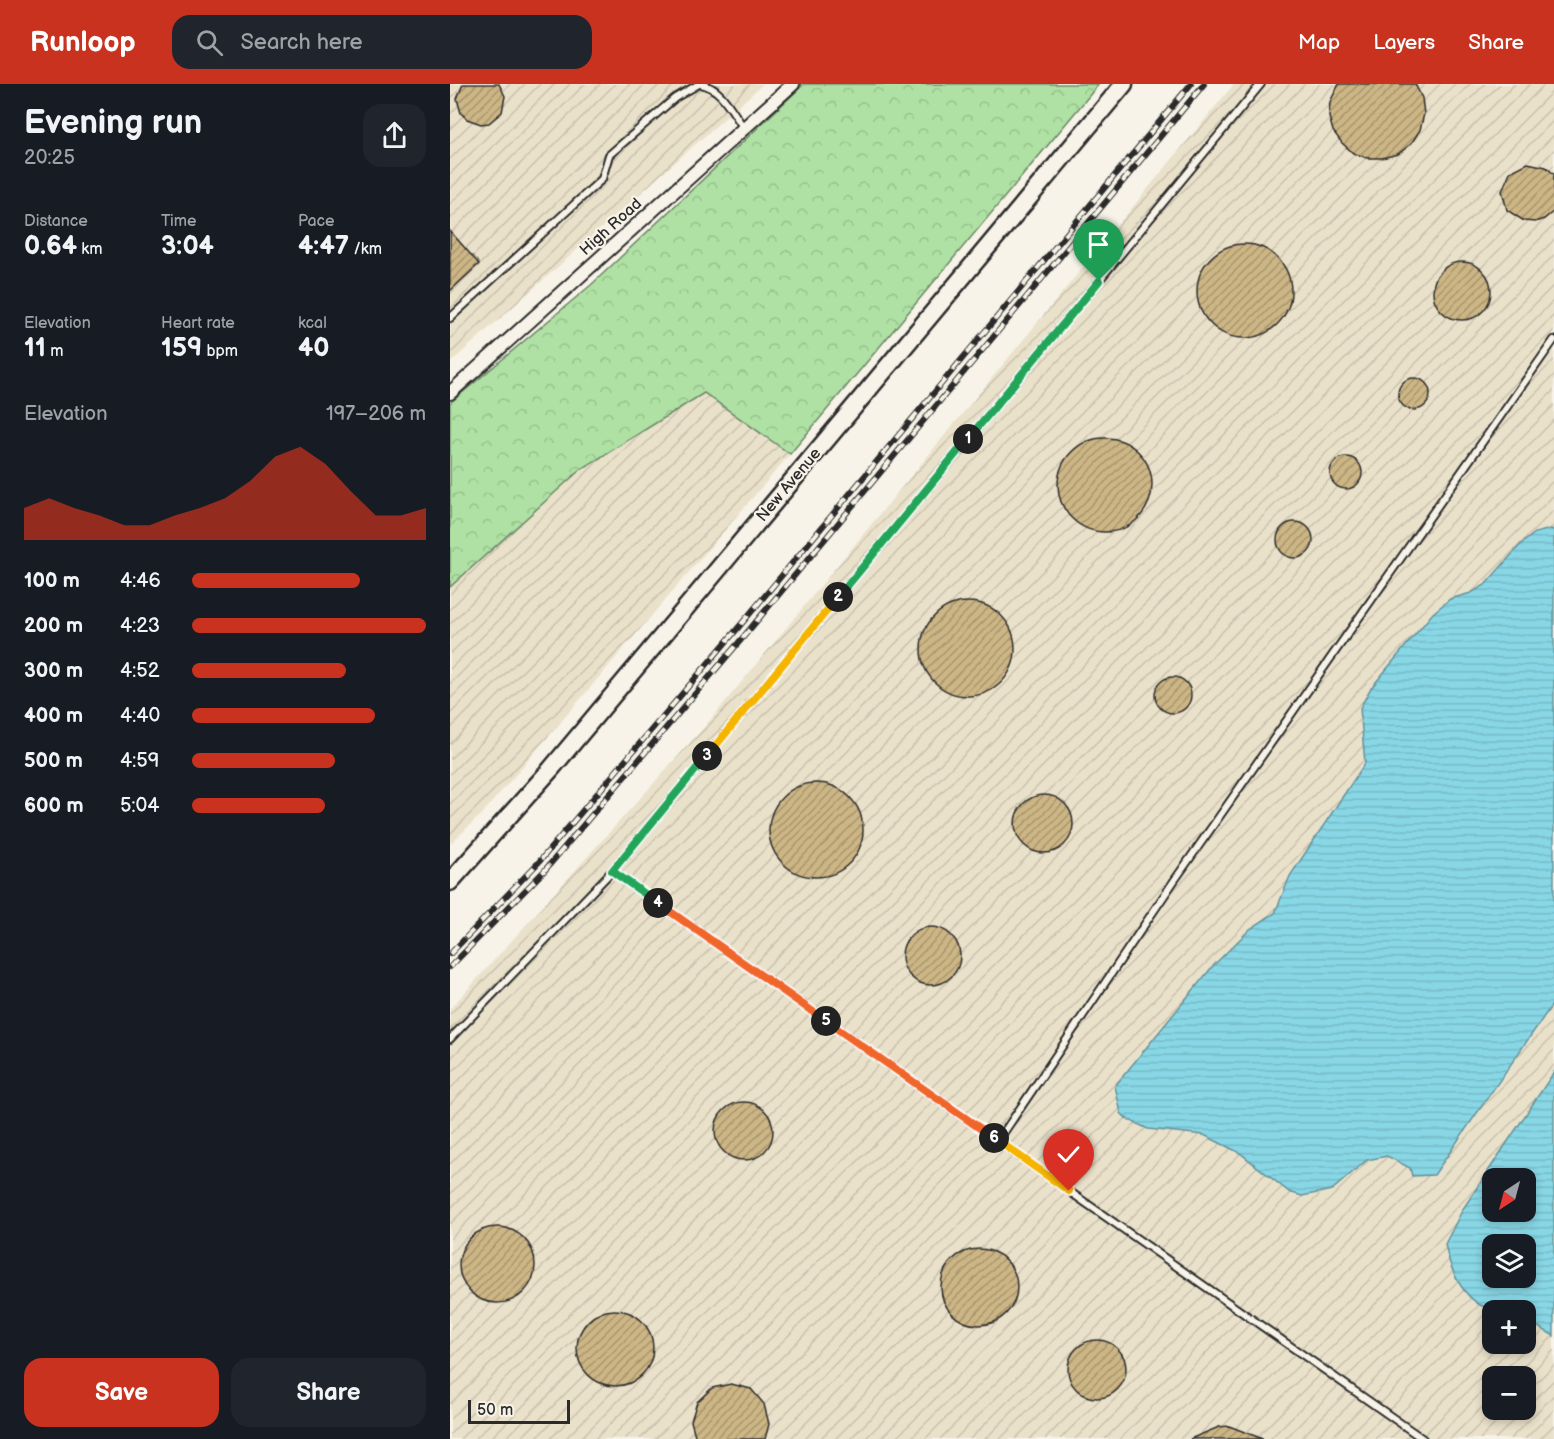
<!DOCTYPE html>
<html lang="en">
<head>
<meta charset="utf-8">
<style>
	body { margin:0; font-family:"Balsamiq Sans",sans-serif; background:#20242c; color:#f1f3f6; height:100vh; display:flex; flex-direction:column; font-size:22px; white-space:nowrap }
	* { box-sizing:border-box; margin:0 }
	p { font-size:20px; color:#9ea1a6 }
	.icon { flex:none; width:33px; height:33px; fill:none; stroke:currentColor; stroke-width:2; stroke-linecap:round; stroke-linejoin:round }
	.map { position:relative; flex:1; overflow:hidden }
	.sheet { display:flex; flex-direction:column; background:#171b24; width:450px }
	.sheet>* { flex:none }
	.needle { width:39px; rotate:216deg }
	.controls { position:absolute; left:1032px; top:1084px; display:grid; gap:12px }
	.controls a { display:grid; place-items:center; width:54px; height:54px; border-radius:12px; background:#171b24; box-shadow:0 3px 9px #0003; font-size:30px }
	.scale { position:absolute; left:18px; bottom:15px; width:102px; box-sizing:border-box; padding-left:6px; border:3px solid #2b2b2b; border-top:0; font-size:16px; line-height:21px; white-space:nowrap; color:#2b2b2b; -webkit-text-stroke:4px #f7f3e8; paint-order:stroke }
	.pin { position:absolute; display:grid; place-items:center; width:51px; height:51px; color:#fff; margin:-62px -26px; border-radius:50% 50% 50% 0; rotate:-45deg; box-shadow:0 0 6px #0007 }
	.pin .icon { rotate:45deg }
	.km { position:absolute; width:30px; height:30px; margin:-15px; border-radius:50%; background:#222; color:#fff; font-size:16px; line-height:30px; text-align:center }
	.round { display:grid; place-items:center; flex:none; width:63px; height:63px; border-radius:18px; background:#20242c }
	.head { display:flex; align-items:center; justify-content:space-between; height:102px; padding:0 24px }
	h1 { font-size:33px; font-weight:800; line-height:45px }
	.stats { display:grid; grid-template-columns:repeat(3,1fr); gap:9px; height:102px; padding:6px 24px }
	.stats div { display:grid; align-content:center }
	.stats b { font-size:26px; font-weight:800 }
	.stats small { font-size:16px; font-weight:400 }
	.stats p { font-size:16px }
	.chart { height:168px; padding:12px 24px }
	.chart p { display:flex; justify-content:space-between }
	.chart svg { width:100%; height:108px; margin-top:6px; fill:#c8321e; opacity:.7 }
	.action { display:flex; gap:12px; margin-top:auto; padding:12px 24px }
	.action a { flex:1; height:69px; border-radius:18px; background:#c8321e; color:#fff; font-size:24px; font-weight:800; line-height:69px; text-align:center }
	.action a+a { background:#20242c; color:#f1f3f6 }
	ul { padding:0 24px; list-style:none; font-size:20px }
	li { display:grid; grid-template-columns:96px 72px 1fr; align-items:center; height:45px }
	li i { height:15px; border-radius:8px; background:#c8321e }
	header { display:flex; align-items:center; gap:36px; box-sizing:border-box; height:84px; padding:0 30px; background:#c8321e; color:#fff }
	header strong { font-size:28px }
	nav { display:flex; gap:33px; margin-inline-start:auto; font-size:21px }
	.search { width:420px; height:54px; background:#20242c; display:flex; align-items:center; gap:15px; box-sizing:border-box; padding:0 21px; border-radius:18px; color:#9ea1a6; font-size:22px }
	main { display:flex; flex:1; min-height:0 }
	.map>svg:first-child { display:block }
</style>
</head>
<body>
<header>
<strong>Runloop</strong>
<div class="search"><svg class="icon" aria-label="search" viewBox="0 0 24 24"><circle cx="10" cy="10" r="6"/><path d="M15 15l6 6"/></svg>Search here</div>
<nav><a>Map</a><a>Layers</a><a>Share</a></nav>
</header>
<main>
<section class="sheet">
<div class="head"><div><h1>Evening run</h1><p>20:25</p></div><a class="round"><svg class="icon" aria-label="share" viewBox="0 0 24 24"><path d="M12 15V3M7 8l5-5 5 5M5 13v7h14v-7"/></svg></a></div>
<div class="stats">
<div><p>Distance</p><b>0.64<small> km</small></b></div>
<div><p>Time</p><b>3:04</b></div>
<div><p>Pace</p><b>4:47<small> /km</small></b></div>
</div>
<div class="stats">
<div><p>Elevation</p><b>11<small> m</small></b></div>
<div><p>Heart rate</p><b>159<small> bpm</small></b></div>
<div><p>kcal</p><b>40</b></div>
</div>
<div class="chart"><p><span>Elevation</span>197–206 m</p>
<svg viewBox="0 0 160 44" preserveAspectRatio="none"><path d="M0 44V31L10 27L20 31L30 34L40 38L50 38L60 34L70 31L80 27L90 20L100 10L110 6L120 13L130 24L140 34L150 34L160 31V44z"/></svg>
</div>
<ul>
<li><b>100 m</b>4:46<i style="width:72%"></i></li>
<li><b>200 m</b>4:23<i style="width:100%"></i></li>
<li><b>300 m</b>4:52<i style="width:66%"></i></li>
<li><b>400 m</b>4:40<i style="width:78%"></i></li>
<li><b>500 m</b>4:59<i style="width:61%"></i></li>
<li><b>600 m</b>5:04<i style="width:57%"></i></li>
</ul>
<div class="action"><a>Save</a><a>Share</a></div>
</section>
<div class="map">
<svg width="1104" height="1355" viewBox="0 0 1104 1355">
	<defs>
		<pattern id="industrial-furrows" width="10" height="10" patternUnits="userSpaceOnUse" patternTransform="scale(1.5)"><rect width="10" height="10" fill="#eae1ca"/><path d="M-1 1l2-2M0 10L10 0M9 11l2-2" fill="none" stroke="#c9c1ae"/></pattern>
		<pattern id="forest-crowns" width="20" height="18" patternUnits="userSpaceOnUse" patternTransform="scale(1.5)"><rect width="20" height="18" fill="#aee1a3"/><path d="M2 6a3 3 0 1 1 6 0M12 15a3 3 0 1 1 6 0" fill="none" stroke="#96c18c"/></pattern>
		<pattern id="water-rules" width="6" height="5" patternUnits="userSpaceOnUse" patternTransform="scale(1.5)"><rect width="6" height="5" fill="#88d7e6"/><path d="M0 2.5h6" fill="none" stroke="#76b9c5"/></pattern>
		<pattern id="building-hatch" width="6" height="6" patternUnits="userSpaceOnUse" patternTransform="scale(1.5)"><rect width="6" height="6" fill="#cdb685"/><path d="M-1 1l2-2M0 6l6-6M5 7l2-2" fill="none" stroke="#a7946d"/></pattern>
	</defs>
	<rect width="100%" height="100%" fill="#f7f3e8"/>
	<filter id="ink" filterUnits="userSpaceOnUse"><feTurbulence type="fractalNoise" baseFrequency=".0167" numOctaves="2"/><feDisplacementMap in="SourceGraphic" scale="12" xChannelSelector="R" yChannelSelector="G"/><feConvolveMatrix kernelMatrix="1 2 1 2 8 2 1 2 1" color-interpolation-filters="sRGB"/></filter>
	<g filter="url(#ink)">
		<g fill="url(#industrial-furrows)" fill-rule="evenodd">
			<path d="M 0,0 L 313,0 L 0,279 Z"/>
			<path d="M 784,0 L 1104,0 L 1104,1355 L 0,1355 L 0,925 L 257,640 ZM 1042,1095 L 1076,1095 L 1076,1128 L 1042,1128 ZM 1042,1161 L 1076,1161 L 1076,1194 L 1042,1194 ZM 1042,1227 L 1076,1227 L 1076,1260 L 1042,1260 ZM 1042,1293 L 1076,1293 L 1076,1326 L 1042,1326 Z"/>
			<path d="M 254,309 L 340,370 L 32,730 L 0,760 L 0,503 L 130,386 Z"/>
		</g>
		<path fill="url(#forest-crowns)" stroke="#6c8667" stroke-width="1.5" d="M 354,0 L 649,0 L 340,370 L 254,309 L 130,386 L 0,503 L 0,319 L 141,201 Z"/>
		<g fill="url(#water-rules)" stroke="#63929b" stroke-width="1.5" fill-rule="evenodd">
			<path d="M 1101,445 L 1104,446 L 1104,918 L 984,1091 L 962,1092 L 960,1084 L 937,1072 L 917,1076 L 882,1106 L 852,1112 L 839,1108 L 790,1069 L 754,1051 L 698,1045 L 677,1035 L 671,1029 L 665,1002 L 762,883 L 800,845 L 825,829 L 840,792 L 915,679 L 910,624 L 921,604 L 983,529 L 1000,515 L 1021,509 L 1035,501 L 1071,460 L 1085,449 Z"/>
			<path d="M 1104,988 L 1104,1252 L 1076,1236 L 1076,1227 C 1066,1227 1056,1228 1047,1227 C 1015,1222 1000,1187 995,1160 L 1013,1125 ZM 1042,1095 L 1076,1095 L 1076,1128 L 1042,1128 ZM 1042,1161 L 1076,1161 L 1076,1194 L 1042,1194 Z"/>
		</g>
		<g fill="url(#building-hatch)" stroke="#2b2b2b" stroke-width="1.5">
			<path d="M 13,0 L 49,0 L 55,12 L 52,28 L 39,39 L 31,40 L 17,35 L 11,29 L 7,15 Z"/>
			<path d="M 889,0 L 965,0 L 972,14 L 974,30 L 970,46 L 961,60 L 948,70 L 932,74 L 917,74 L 903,69 L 892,59 L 883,47 L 879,33 L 880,18 Z"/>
			<path d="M 1078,79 L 1096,83 L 1104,90 L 1104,127 L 1094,135 L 1085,138 L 1074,137 L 1057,126 L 1052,107 L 1060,88 Z"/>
			<path d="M 0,147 L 29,180 L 0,207 Z"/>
			<circle cx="794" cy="207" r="47"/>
			<circle cx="1012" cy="207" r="29"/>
			<circle cx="964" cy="310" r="16"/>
			<circle cx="655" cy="401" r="47"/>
			<circle cx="896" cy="389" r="16"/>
			<circle cx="845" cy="456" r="18"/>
			<circle cx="518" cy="565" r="47"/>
			<circle cx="723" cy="611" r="18"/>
			<circle cx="366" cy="746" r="47"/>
			<circle cx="594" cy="740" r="29"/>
			<circle cx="481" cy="872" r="29"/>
			<circle cx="294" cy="1047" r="29"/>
			<circle cx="47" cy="1181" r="38"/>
			<circle cx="529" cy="1203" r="38"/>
			<circle cx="165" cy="1264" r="38"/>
			<circle cx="647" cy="1285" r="29"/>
			<path d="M 281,1300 L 301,1305 L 314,1320 L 319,1340 L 315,1355 L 246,1355 L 241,1337 L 247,1318 L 262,1304 Z"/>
			<path d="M 779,1342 L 813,1355 L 740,1355 L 769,1343 Z"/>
		</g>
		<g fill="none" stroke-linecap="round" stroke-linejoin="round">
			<defs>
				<g id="service">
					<path d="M 251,0 C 272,4 282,28 294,44"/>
					<path d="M 0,234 L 152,95 L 159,71 L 225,14 L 249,0"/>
					<path d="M 162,787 L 973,1355"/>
					<path d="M 0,955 L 162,787 L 811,0"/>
					<path d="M 548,1057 L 724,797 L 1104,256"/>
				</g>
				<path id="minor" d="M 0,309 L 343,0"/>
				<path id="secondary" d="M 0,798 L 101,685 L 674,0"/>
			</defs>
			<use href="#service" stroke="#2b2b2b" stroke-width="10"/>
			<use href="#minor" stroke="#2b2b2b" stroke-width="16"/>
			<use href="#secondary" stroke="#2b2b2b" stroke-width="21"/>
			<use href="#service" stroke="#f7f3e8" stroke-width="6"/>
			<use href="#minor" stroke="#f7f3e8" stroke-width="12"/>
			<use href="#secondary" stroke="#f7f3e8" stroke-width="16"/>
			<defs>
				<g id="rail">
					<path d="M 0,870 L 88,779 L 283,550 L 741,0"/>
					<path d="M 0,883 L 95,786 L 290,557 L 754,0"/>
				</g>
			</defs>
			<use href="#rail" stroke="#2b2b2b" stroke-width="6"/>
			<use href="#rail" stroke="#f7f3e8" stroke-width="4" stroke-dasharray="11" stroke-linecap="butt"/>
		</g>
	</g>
	<g fill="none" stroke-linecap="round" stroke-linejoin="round" filter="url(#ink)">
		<defs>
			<path id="split-1" d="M 518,355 L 649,197"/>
			<path id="split-2" d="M 388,513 L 518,355"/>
			<path id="split-3" d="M 257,672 L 388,513"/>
			<path id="split-4" d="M 208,819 L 162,787 L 257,672"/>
			<path id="split-5" d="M 208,819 L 376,937"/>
			<path id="split-6" d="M 376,937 L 544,1054"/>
			<path id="split-7" d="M 544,1054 L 619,1107"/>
		</defs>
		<use href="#split-1" stroke="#fff" stroke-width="12"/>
		<use href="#split-2" stroke="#fff" stroke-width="12"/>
		<use href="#split-3" stroke="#fff" stroke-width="12"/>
		<use href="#split-4" stroke="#fff" stroke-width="12"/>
		<use href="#split-5" stroke="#fff" stroke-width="12"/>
		<use href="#split-6" stroke="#fff" stroke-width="12"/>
		<use href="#split-7" stroke="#fff" stroke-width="12"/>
		<use href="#split-1" stroke="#22a559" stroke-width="8"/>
		<use href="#split-2" stroke="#22a559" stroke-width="8"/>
		<use href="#split-3" stroke="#f5b400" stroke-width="8"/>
		<use href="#split-4" stroke="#22a559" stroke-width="8"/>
		<use href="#split-5" stroke="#f0652b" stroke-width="8"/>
		<use href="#split-6" stroke="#f0652b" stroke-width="8"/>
		<use href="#split-7" stroke="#f5b400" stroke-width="8"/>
	</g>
	<g text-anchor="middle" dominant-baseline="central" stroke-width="4.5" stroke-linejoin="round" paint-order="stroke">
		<g font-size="16" fill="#2b2b2b" stroke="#f7f3e8">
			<text transform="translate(161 143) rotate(-42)">High Road</text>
			<text transform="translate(339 401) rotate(-50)">New Avenue</text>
		</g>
	</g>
</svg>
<div class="controls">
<a><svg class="needle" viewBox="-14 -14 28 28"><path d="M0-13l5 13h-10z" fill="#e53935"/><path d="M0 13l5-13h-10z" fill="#9ea1a6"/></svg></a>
<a><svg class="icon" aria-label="layers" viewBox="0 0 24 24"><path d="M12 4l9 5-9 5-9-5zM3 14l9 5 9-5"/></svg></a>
<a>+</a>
<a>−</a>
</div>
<div class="scale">50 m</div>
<div class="pin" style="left:649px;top:197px;background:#1e9e55"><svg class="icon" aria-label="arrive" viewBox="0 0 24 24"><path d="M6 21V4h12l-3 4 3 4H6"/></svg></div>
<div class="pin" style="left:619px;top:1107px;background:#d93025"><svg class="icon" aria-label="check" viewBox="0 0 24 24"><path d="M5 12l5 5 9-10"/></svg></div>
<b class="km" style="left:518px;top:355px">1</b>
<b class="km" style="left:388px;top:513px">2</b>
<b class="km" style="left:257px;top:672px">3</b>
<b class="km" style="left:208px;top:819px">4</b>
<b class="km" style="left:376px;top:937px">5</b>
<b class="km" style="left:544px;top:1054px">6</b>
</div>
</main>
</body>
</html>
